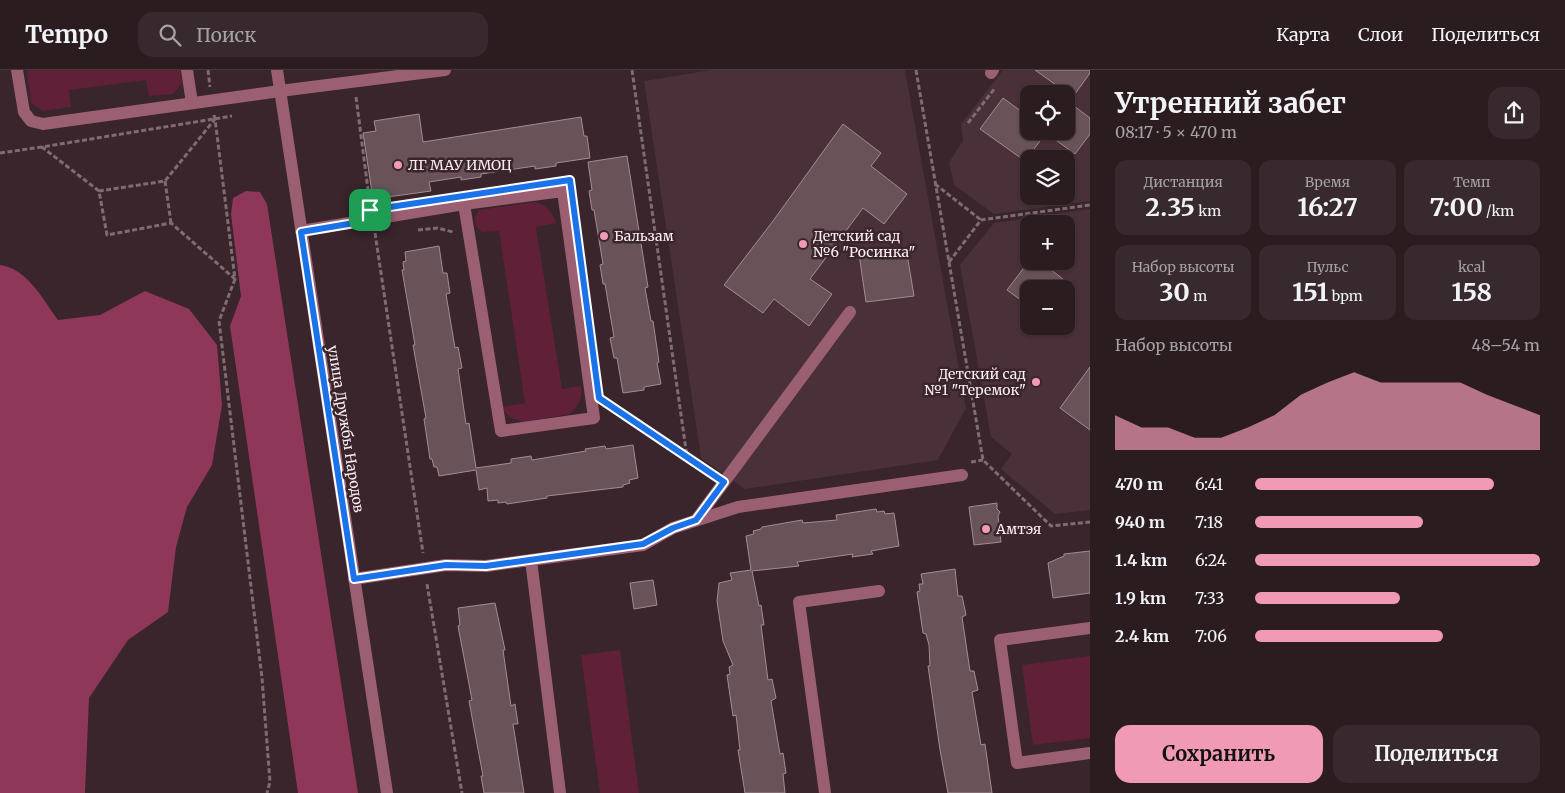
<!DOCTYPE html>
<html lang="ru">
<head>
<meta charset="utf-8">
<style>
	body { margin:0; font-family:Merriweather,serif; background:#37292d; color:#f1f3f6; height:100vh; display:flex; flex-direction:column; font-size:19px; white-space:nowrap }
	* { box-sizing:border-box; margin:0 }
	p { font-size:16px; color:#a6a1a5 }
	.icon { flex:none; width:28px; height:28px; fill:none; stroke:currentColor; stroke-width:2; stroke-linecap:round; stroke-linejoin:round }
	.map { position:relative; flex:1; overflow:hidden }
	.side { display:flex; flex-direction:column; background:#2b1c20; width:475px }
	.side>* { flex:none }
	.controls { position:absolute; left:1020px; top:15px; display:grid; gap:10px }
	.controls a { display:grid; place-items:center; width:55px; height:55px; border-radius:10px; background:#2b1c20; box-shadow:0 1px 4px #0004,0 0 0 1px #473a3e; font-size:25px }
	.pin { position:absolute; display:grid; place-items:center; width:42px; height:42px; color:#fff; margin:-21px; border-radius:10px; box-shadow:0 2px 8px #0006 }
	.round { display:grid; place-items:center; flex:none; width:52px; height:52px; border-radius:15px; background:#37292d }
	.overview { display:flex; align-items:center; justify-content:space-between; height:85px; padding:0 25px }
	h1 { font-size:28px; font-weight:700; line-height:38px }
	.metrics { display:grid; grid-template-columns:repeat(3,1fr); gap:8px; height:85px; padding:5px 25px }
	.metrics div { display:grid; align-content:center; border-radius:12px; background:#37292d; text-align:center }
	.metrics b { font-size:25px; font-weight:700 }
	.metrics small { font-size:14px; font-weight:400 }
	.metrics p { font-size:14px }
	.chart { height:140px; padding:10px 25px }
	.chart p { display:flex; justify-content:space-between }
	.chart svg { width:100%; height:90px; margin-top:5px; fill:#f09ab5; opacity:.7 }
	.button { display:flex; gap:10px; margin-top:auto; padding:10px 25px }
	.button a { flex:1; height:58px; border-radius:15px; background:#f09ab5; color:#111; font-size:20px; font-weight:700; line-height:58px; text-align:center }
	.button a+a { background:#37292d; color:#f1f3f6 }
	ul { padding:0 25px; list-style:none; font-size:16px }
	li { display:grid; grid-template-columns:80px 60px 1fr; align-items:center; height:38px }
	li i { height:12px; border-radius:6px; background:#f09ab5 }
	header { display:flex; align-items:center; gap:30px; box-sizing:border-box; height:70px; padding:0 25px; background:#2b1c20; border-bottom:1px solid #473a3e }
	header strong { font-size:24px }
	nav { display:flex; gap:28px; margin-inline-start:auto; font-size:18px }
	.search { width:350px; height:45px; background:#37292d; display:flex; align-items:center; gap:12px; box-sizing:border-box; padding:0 18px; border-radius:15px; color:#a6a1a5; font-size:19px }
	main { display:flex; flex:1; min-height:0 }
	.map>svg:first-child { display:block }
</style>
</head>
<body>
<header>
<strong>Tempo</strong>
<div class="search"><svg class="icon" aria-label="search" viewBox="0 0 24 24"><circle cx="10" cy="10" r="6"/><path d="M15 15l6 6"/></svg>Поиск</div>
<nav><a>Карта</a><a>Слои</a><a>Поделиться</a></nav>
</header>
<main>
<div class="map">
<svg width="1090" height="723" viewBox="0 0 1090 723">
	<rect width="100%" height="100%" fill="#39252b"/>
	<g fill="#4a3038" fill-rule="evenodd">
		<path d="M 711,0 L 905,0 L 966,338 L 938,390 L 745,419 L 701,388 L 644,11 Z"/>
		<path d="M 1003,0 L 1090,0 L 1090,131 L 994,144 L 954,115 L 949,92 L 963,71 L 961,54 ZM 1029,24 L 1066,24 L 1066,61 L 1029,61 ZM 1029,89 L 1066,89 L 1066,126 L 1029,126 Z"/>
		<path d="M 1090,139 L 1090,440 L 1055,444 L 1001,399 L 1012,384 L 991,367 L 960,195 L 994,153 ZM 1029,154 L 1066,154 L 1066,191 L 1029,191 ZM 1029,219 L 1066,219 L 1066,256 L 1029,256 Z"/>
	</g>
	<g fill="#5f2038">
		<path d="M 27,0 L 180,0 L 182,13 L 173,24 L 149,26 L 146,10 L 69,20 L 71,37 L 43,41 L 31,33 Z"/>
		<path d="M 535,132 C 546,135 553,142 556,153 L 536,157 L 562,319 L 581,316 C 583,330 579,334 570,344 L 523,352 L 509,347 L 501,337 L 525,333 L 499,161 L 482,162 C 474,155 472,149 479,140 Z"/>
		<path d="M 620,580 L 639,723 L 600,723 L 581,585 Z"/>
		<path d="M 1090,586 L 1090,668 L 1033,675 L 1022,595 Z"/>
	</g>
	<g fill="#8f3758">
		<path d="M 246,121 L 260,122 L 267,134 L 358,723 L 298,723 L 230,256 L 241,226 L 231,144 L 233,128 Z"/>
		<path d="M 0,195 C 27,198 44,231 58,250 L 100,245 L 145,221 L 189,239 L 217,275 L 222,335 L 212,395 L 187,437 L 176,477 L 168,542 L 128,570 L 89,628 L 85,723 L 0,723 Z"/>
	</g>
	<g fill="#695359" stroke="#a48b92">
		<path d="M 1035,0 L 1090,0 L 1090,3 L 1075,24 L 1050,24 L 1056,15 Z"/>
		<path d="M 1003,28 L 1029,47 L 1029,61 L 1066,61 L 1066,30 L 1090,48 L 1090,64 L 1075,84 L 1046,63 L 1025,91 L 980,59 Z"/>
		<path d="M 419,44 L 423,72 L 581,47 L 584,66 L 587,66 L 590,88 L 556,93 L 556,96 L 535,99 L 535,96 L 481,104 L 481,107 L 461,110 L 461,107 L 429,112 L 431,121 L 373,129 L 363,63 L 376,61 L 374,51 Z"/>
		<path d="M 843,54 L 881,83 L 871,96 L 907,124 L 884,154 L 863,138 L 810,209 L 832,224 L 809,256 L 774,229 L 763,243 L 724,215 L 773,151 Z"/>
		<path d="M 627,86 L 648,217 L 645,218 L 651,251 L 653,251 L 659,292 L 657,293 L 661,314 L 644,317 L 644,320 L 623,323 L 617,288 L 614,288 L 610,268 L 614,267 L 605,214 L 603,214 L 600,195 L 603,194 L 594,140 L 592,140 L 589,121 L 592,120 L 588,92 Z"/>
		<path d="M 439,176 L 443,203 L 447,203 L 450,223 L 446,224 L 455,278 L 458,277 L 462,298 L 458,299 L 466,354 L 469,353 L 476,398 L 511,393 L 511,389 L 531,386 L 532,390 L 586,381 L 585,379 L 605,376 L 606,379 L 633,375 L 638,408 L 629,410 L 630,413 L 623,415 L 623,417 L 547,426 L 547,428 L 507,434 L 506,432 L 498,433 L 498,430 L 488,431 L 487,418 L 479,420 L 476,400 L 439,406 L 437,397 L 434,397 L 432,389 L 430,389 L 424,349 L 426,348 L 413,275 L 415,275 L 402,200 L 404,200 L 403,192 L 406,191 L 405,182 Z"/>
		<path d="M 906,178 L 914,226 L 866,232 L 859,184 Z"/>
		<path d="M 1029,191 L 1040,191 L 1064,210 L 1056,219 L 1029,219 L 1029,236 L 1007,220 Z"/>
		<path d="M 1090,297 L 1090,360 L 1060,338 Z"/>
		<path d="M 997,433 L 997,439 L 1000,442 L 998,446 L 1001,472 L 974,475 L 969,437 Z"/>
		<path d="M 876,439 L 877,442 L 884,441 L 885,444 L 894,443 L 899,476 L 871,481 L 873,484 L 852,487 L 853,484 L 797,492 L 799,496 L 752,501 L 759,536 L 761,535 L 764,555 L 761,555 L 768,610 L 772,609 L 776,628 L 771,631 L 780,684 L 783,683 L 786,703 L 783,704 L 785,723 L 745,723 L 738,680 L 740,680 L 736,645 L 733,646 L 727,605 L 730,604 L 729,597 L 733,595 L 723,571 L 717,531 L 719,513 L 732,510 L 730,503 L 751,500 L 746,466 L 754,464 L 753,461 L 761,459 L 762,457 L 802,450 L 803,453 L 837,450 L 836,445 Z"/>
		<path d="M 1090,481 L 1090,523 L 1053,528 L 1048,493 L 1064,486 L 1064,484 Z"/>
		<path d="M 955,499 L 958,526 L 962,526 L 966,545 L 962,547 L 970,601 L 974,601 L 978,620 L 972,622 L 981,675 L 985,674 L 992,723 L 948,723 L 940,680 L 928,596 L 930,596 L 929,575 L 926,564 L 923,563 L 917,522 L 920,521 L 919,514 L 923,514 L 921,504 Z"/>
		<path d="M 653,510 L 657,535 L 634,539 L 630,513 Z"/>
		<path d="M 495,533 L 505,580 L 503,580 L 511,636 L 515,634 L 518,654 L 513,654 L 524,723 L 484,723 L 481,706 L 483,706 L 469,631 L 472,630 L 458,556 L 460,555 L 458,538 Z"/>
	</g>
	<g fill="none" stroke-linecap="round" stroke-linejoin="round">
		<g stroke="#7e6c72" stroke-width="3" stroke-dasharray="5 2.5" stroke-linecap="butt">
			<path d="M 208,0 L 210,17"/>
			<path d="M 632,0 L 687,387"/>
			<path d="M 916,0 L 983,390 L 1051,456 L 1090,452"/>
			<path d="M 356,27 L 370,135"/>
			<path d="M 214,45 L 215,49 L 235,209 L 171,153 L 107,165 L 99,121 L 165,111 L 215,49"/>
			<path d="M 968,53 L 995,18"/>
			<path d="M 0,83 L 42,77"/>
			<path d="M 165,111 L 171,153"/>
			<path d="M 935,114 L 981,150"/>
			<path d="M 99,121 L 42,77 L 232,46"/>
			<path d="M 418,160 L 437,158 L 453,162"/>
			<path d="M 375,163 L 423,483"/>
			<path d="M 949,192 L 981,150 L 1090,135"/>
			<path d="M 235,209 L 219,251 L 262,608 L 270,712 L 267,723"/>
			<path d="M 609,334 L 711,404"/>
			<path d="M 971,392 L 983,390"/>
			<path d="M 427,514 L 462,723"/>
		</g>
		<g stroke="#9b5f72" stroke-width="12">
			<path d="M 17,0 L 24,42 L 31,51 L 43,54 L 280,21 L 445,0"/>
			<path d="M 187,0 L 192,33"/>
			<path d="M 277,0 L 387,723"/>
			<path d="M 991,3 L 993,0"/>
			<path d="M 301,161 L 464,134 L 563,121 L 594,348 L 501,361 L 464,134"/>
			<path d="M 696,450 L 850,242"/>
			<path d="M 531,490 L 643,475 L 673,458 L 738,437 L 962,405"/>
			<path d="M 354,509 L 446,495 L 486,496 L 531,490 L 560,723"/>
			<path d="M 1090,558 L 1000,570 L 1017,693 L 1090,683"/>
			<path d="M 825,723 L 799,532 L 879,521"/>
		</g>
	</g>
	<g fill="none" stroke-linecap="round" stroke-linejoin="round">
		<defs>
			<path id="route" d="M 570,110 L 599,328 L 724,412 L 696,450 L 673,458 L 643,474 L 486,496 L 446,495 L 354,509 L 301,162 L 372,150 L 370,140 Z"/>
		</defs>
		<use href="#route" stroke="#fff" stroke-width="10"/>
		<use href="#route" stroke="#1a73e8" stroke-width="6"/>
	</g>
	<g fill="#f09ab5" stroke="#39252b" stroke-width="2">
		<circle cx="398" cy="95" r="5"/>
		<circle cx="604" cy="166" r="5"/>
		<circle cx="803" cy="174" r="5"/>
		<circle cx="1036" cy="312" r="5"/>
		<circle cx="986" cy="459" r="5"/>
	</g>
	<g text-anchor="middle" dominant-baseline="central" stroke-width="5" stroke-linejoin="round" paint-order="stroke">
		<g font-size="14" fill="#fceef2" stroke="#39252b" text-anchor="start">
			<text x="408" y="95">ЛГ МАУ ИМОЦ</text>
			<text x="614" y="166">Бальзам</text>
			<text x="813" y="166">Детский сад<tspan x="813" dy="16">№6 "Росинка"</tspan></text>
			<text x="1026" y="304" text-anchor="end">Детский сад<tspan x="1026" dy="16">№1 "Теремок"</tspan></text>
			<text x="996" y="459">Амтэя</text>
		</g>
		<g font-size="14" fill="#fceef2" stroke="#39252b">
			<text transform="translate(346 359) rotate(81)">улица Дружбы Народов</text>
		</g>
	</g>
</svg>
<div class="controls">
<a><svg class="icon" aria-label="locate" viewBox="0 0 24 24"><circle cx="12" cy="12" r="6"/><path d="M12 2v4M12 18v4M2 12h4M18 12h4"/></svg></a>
<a><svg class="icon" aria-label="layers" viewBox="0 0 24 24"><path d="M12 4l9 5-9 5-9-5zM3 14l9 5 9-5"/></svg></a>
<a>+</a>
<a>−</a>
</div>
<div class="pin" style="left:370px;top:140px;background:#1e9e55"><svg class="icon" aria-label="arrive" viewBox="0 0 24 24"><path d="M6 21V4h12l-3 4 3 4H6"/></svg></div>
</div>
<section class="side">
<div class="overview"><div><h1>Утренний забег</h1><p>08:17 · 5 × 470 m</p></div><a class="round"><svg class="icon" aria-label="share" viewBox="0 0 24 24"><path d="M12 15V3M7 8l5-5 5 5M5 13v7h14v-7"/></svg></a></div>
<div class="metrics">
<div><p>Дистанция</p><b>2.35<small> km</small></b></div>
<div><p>Время</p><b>16:27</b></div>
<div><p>Темп</p><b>7:00<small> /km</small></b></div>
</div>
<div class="metrics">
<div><p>Набор высоты</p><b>30<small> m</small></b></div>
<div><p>Пульс</p><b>151<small> bpm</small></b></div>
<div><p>kcal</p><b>158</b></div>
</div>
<div class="chart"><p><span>Набор высоты</span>48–54 m</p>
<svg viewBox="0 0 160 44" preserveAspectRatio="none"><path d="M0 44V27L10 33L20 33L30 38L40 38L50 33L60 27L70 17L80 11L90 6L100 11L110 11L120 11L130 11L140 17L150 22L160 27V44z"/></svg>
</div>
<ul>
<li><b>470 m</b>6:41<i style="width:84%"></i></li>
<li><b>940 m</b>7:18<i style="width:59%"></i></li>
<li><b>1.4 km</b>6:24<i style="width:100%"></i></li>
<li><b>1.9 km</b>7:33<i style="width:51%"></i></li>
<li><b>2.4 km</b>7:06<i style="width:66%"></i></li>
</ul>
<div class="button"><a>Сохранить</a><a>Поделиться</a></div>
</section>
</main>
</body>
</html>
